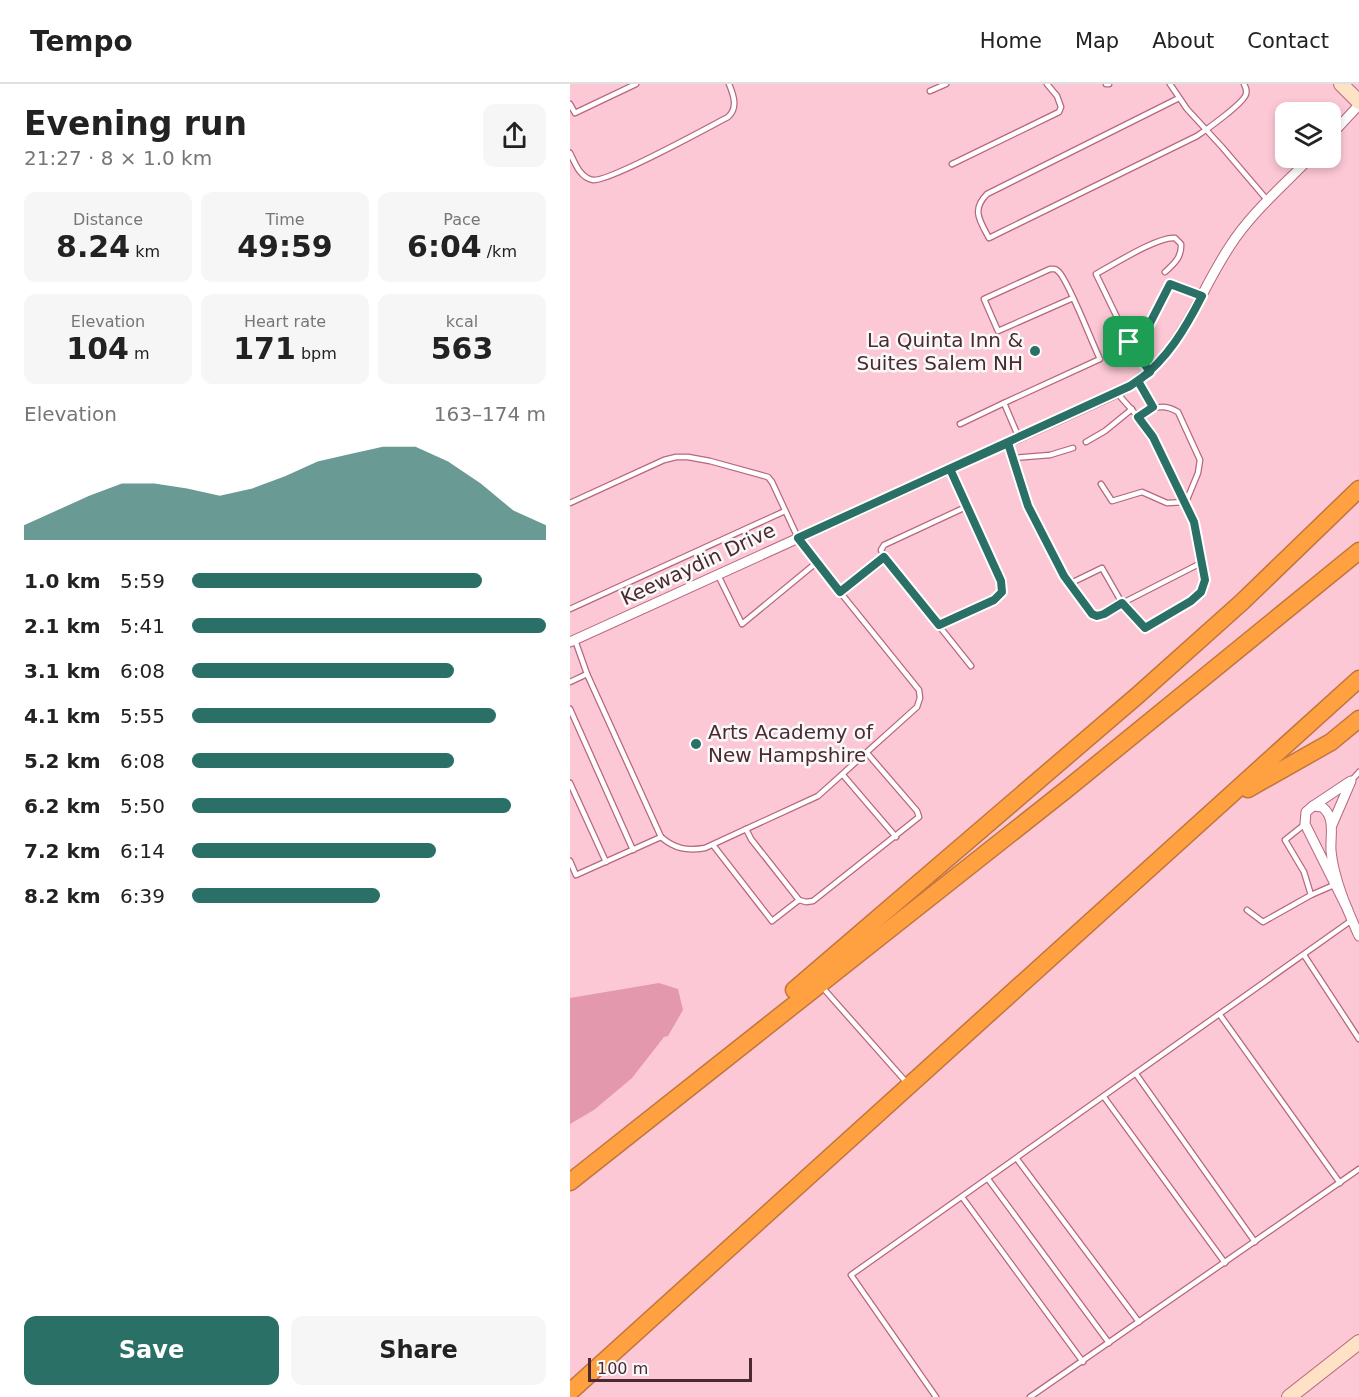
<!DOCTYPE html>
<html lang="en">
<head>
<meta charset="utf-8">
<style>
	body { margin:0; font-family:"DejaVu Sans",sans-serif; background:#f6f6f6; color:#222; height:100vh; display:flex; flex-direction:column; font-size:22px; white-space:nowrap }
	* { box-sizing:border-box; margin:0 }
	p { font-size:20px; color:#767676 }
	.icon { flex:none; width:33px; height:33px; fill:none; stroke:currentColor; stroke-width:2; stroke-linecap:round; stroke-linejoin:round }
	.map { position:relative; flex:1; overflow:hidden }
	.sheet { display:flex; flex-direction:column; background:#fff; width:570px }
	.sheet>* { flex:none }
	.controls { position:absolute; left:705px; top:18px; display:grid; gap:12px }
	.controls a { display:grid; place-items:center; width:66px; height:66px; border-radius:12px; background:#fff; box-shadow:0 3px 9px #0003; font-size:30px }
	.scale { position:absolute; left:18px; bottom:15px; width:164px; box-sizing:border-box; padding-left:6px; border:3px solid #4b2933; border-top:0; font-size:16px; line-height:21px; white-space:nowrap; color:#4b2933; -webkit-text-stroke:4px #f9f9f9; paint-order:stroke }
	.pin { position:absolute; display:grid; place-items:center; width:51px; height:51px; color:#fff; margin:-26px; border-radius:12px; box-shadow:0 3px 9px #0006 }
	.round { display:grid; place-items:center; flex:none; width:63px; height:63px; border-radius:12px; background:#f6f6f6 }
	.head { display:flex; align-items:center; justify-content:space-between; height:102px; padding:0 24px }
	h1 { font-size:33px; font-weight:700; line-height:45px }
	.figures { display:grid; grid-template-columns:repeat(3,1fr); gap:9px; height:102px; padding:6px 24px }
	.figures div { display:grid; align-content:center; border-radius:12px; background:#f6f6f6; text-align:center }
	.figures b { font-size:30px; font-weight:700 }
	.figures small { font-size:16px; font-weight:400 }
	.figures p { font-size:16px }
	.chart { height:168px; padding:12px 24px }
	.chart p { display:flex; justify-content:space-between }
	.chart svg { width:100%; height:108px; margin-top:6px; fill:#2a7066; opacity:.7 }
	.button { display:flex; gap:12px; margin-top:auto; padding:12px 24px }
	.button a { flex:1; height:69px; border-radius:12px; background:#2a7066; color:#fff; font-size:24px; font-weight:700; line-height:69px; text-align:center }
	.button a+a { background:#f6f6f6; color:#222 }
	ul { padding:0 24px; list-style:none; font-size:20px }
	li { display:grid; grid-template-columns:96px 72px 1fr; align-items:center; height:45px }
	li i { height:15px; border-radius:8px; background:#2a7066 }
	header { display:flex; align-items:center; gap:36px; box-sizing:border-box; height:84px; padding:0 30px; background:#fff; border-bottom:2px solid #e0e0e0 }
	header strong { font-size:28px }
	nav { display:flex; gap:33px; margin-inline-start:auto; font-size:21px }
	main { display:flex; flex:1; min-height:0 }
	.map>svg:first-child { display:block }
</style>
</head>
<body>
<header>
<strong>Tempo</strong>
<nav><a>Home</a><a>Map</a><a>About</a><a>Contact</a></nav>
</header>
<main>
<section class="sheet">
<div class="head"><div><h1>Evening run</h1><p>21:27 · 8 × 1.0 km</p></div><a class="round"><svg class="icon" aria-label="share" viewBox="0 0 24 24"><path d="M12 15V3M7 8l5-5 5 5M5 13v7h14v-7"/></svg></a></div>
<div class="figures">
<div><p>Distance</p><b>8.24<small> km</small></b></div>
<div><p>Time</p><b>49:59</b></div>
<div><p>Pace</p><b>6:04<small> /km</small></b></div>
</div>
<div class="figures">
<div><p>Elevation</p><b>104<small> m</small></b></div>
<div><p>Heart rate</p><b>171<small> bpm</small></b></div>
<div><p>kcal</p><b>563</b></div>
</div>
<div class="chart"><p><span>Elevation</span>163–174 m</p>
<svg viewBox="0 0 160 44" preserveAspectRatio="none"><path d="M0 44V38L10 32L20 26L30 21L40 21L50 23L60 26L70 23L80 18L90 12L100 9L110 6L120 6L130 12L140 21L150 32L160 38V44z"/></svg>
</div>
<ul>
<li><b>1.0 km</b>5:59<i style="width:82%"></i></li>
<li><b>2.1 km</b>5:41<i style="width:100%"></i></li>
<li><b>3.1 km</b>6:08<i style="width:74%"></i></li>
<li><b>4.1 km</b>5:55<i style="width:86%"></i></li>
<li><b>5.2 km</b>6:08<i style="width:74%"></i></li>
<li><b>6.2 km</b>5:50<i style="width:90%"></i></li>
<li><b>7.2 km</b>6:14<i style="width:69%"></i></li>
<li><b>8.2 km</b>6:39<i style="width:53%"></i></li>
</ul>
<div class="button"><a>Save</a><a>Share</a></div>
</section>
<div class="map">
<svg width="789" height="1313" viewBox="0 0 789 1313">
	<rect width="100%" height="100%" fill="#fdc8d5"/>
	<path fill="#e498ad" d="M 89,899 L 108,905 L 113,926 L 98,952 L 94,953 L 62,994 L 24,1026 L 0,1040 L 0,914 Z"/>
	<g fill="none" stroke-linecap="round" stroke-linejoin="round">
		<defs>
			<g id="lane">
				<path d="M 536,0 L 539,0"/>
				<path d="M 600,0 L 617,25 L 652,63 L 698,117"/>
				<path d="M 360,7 L 376,0"/>
				<path d="M 609,14 L 417,110 C 401,126 410,137 419,154 L 627,52 C 636,46 674,19 676,10 C 677,6 676,4 674,0"/>
				<path d="M 0,20 L 5,29 L 66,0"/>
				<path d="M 0,69 C 5,79 10,94 23,96 C 39,98 137,44 158,33 C 168,24 164,12 159,0"/>
				<path d="M 382,80 L 489,28 L 491,23 L 487,12 L 477,0"/>
				<path d="M 559,258 L 579,241 L 600,200 L 631,212"/>
				<path d="M 578,286 L 559,258 L 526,190 C 543,181 588,152 605,154 L 611,160 C 612,173 604,180 595,188"/>
				<path d="M 569,297 L 583,323"/>
				<path d="M 390,340 L 434,319"/>
				<path d="M 449,354 L 434,319 L 530,275 C 522,259 499,198 489,188 C 485,184 485,185 480,185 L 414,215 L 428,247 L 503,214"/>
				<path d="M 516,358 L 535,347 L 562,325"/>
				<path d="M 438,359 L 457,422 L 494,492 L 522,530 L 527,532 L 633,478 L 624,438 L 583,353 L 578,344 L 547,309"/>
				<path d="M 442,374 L 480,371 L 503,364"/>
				<path d="M 531,400 L 542,417 L 572,408 L 597,419 L 616,418 L 628,389 L 630,376 L 608,328 C 593,319 582,323 568,333"/>
				<path d="M 0,419 L 94,376 L 106,373 L 118,373 L 140,377 L 198,393 L 202,398 L 228,454 L 270,508 L 314,473"/>
				<path d="M 398,422 L 314,461 L 311,466 L 314,473 L 401,582"/>
				<path d="M 148,491 L 172,540 L 246,479"/>
				<path d="M 499,500 L 532,484 L 552,519 L 575,544 C 590,535 628,519 634,502 C 637,495 634,486 633,478"/>
				<path d="M 0,525 L 215,427"/>
				<path d="M 369,541 L 424,516 L 429,513 L 433,503 L 380,385"/>
				<path d="M 5,556 L 17,590"/>
				<path d="M 0,598 L 17,590 L 91,753 L 6,791 L 0,777"/>
				<path d="M 0,625 L 63,766"/>
				<path d="M 273,691 L 326,753"/>
				<path d="M 781,697 L 789,688"/>
				<path d="M 0,699 L 36,778"/>
				<path d="M 735,740 L 715,756 L 734,788 L 741,811"/>
				<path d="M 176,745 L 181,755 L 229,816 L 236,818 L 243,817 L 349,733 L 347,727 L 297,669"/>
				<path d="M 91,753 C 105,765 117,767 135,764 L 248,712 L 347,623 L 350,614 L 349,606 L 270,508"/>
				<path d="M 143,761 L 202,837 L 229,816"/>
				<path d="M 677,826 L 693,838 L 741,811 L 764,801"/>
				<path d="M 734,871 L 789,955"/>
				<path d="M 253,904 L 337,999"/>
				<path d="M 650,931 L 770,1099"/>
				<path d="M 566,990 L 685,1158"/>
				<path d="M 534,1013 L 655,1179"/>
				<path d="M 447,1075 L 569,1238"/>
				<path d="M 418,1095 L 539,1259"/>
				<path d="M 392,1113 L 513,1278"/>
				<path d="M 366,1313 L 281,1191 L 782,836"/>
				<path d="M 460,1313 L 789,1085"/>
			</g>
			<g id="street">
				<path d="M 760,52 L 789,21"/>
				<path d="M 0,558 L 547,309 C 611,276 623,218 660,162 C 681,129 713,102 740,74"/>
				<path d="M 743,722 L 779,698"/>
				<path d="M 762,741 L 781,697"/>
				<path d="M 778,826 L 735,740 L 736,728 L 743,722 L 752,723 C 766,733 760,752 761,767 C 764,796 777,825 789,852"/>
			</g>
			<g id="secondary">
				<path d="M 771,0 L 789,18"/>
				<path d="M 719,1313 L 789,1258"/>
			</g>
			<g id="highway">
				<path d="M 678,705 L 761,658 L 789,635"/>
				<path d="M 224,906 L 568,611 L 672,518 L 789,405"/>
				<path d="M 0,1098 L 497,705 L 789,467"/>
				<path d="M 0,1308 L 789,595"/>
			</g>
		</defs>
		<use href="#lane" stroke="#b6677e" stroke-width="7"/>
		<use href="#street" stroke="#b6677e" stroke-width="11"/>
		<use href="#secondary" stroke="#b6677e" stroke-width="16"/>
		<use href="#highway" stroke="#c0763c" stroke-width="19"/>
		<use href="#lane" stroke="#fff" stroke-width="4.5"/>
		<use href="#street" stroke="#fff" stroke-width="9"/>
		<use href="#secondary" stroke="#ffe2c6" stroke-width="14"/>
		<use href="#highway" stroke="#ffa041" stroke-width="16"/>
	</g>
	<g fill="none" stroke-linecap="round" stroke-linejoin="round">
		<defs>
			<path id="route" d="M 559,258 L 580,288 L 560,302 L 228,454 L 270,508 L 314,473 L 369,541 L 424,516 L 432,508 L 431,497 L 380,385 L 438,359 L 458,422 L 494,492 L 522,530 L 527,532 L 534,530 L 552,519 L 575,544 L 621,517 L 631,508 L 635,496 L 624,438 L 583,353 L 568,333 L 583,323 L 568,297 C 598,274 615,245 632,212 L 600,200 L 579,241 L 559,258"/>
		</defs>
		<use href="#route" stroke="#fff" stroke-width="12"/>
		<use href="#route" stroke="#2a7066" stroke-width="8"/>
	</g>
	<g fill="#2a7066" stroke="#f9f9f9" stroke-width="2">
		<circle cx="465" cy="267" r="6"/>
		<circle cx="126" cy="660" r="6"/>
	</g>
	<g text-anchor="middle" dominant-baseline="central" stroke-width="5" stroke-linejoin="round" paint-order="stroke">
		<g font-size="20" fill="#4b2933" stroke="#f9f9f9" text-anchor="end">
			<text x="453" y="256">La Quinta Inn &amp;<tspan x="453" dy="23">Suites Salem NH</tspan></text>
			<text x="138" y="648" text-anchor="start">Arts Academy of<tspan x="138" dy="23">New Hampshire</tspan></text>
		</g>
		<g font-size="20" fill="#4b2933" stroke="#f9f9f9">
			<text transform="translate(128 480) rotate(-25)">Keewaydin Drive</text>
		</g>
	</g>
</svg>
<div class="controls">
<a><svg class="icon" aria-label="layers" viewBox="0 0 24 24"><path d="M12 4l9 5-9 5-9-5zM3 14l9 5 9-5"/></svg></a>
</div>
<div class="scale">100 m</div>
<div class="pin" style="left:559px;top:258px;background:#1e9e55"><svg class="icon" aria-label="arrive" viewBox="0 0 24 24"><path d="M6 21V4h12l-3 4 3 4H6"/></svg></div>
</div>
</main>
</body>
</html>
